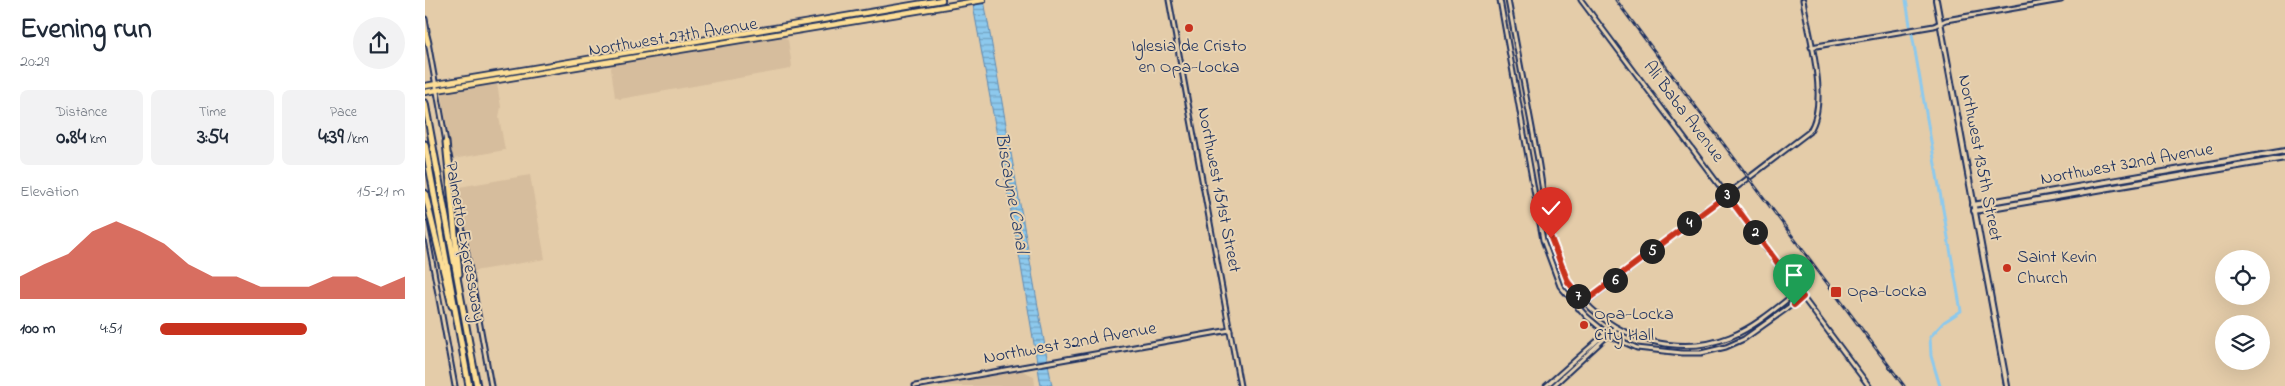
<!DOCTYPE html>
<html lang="en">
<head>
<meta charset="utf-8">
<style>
	body { margin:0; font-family:"Indie Flower",sans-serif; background:#f2f2f3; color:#1f2937; height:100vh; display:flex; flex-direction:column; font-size:19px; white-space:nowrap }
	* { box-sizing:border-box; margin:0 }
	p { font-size:16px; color:#747a83 }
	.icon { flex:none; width:28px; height:28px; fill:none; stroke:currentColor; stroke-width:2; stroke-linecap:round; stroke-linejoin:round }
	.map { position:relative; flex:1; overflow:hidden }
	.details { display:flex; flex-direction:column; background:#fff; width:425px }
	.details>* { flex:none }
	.tools { position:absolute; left:1790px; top:250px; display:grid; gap:10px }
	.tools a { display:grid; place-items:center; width:55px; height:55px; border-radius:50%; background:#fff; box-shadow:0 5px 20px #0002; font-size:25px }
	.pin { position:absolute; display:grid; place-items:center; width:42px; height:42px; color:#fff; margin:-51px -21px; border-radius:50% 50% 50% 0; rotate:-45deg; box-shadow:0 0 5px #0007 }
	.pin .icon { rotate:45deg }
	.km { position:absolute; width:25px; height:25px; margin:-12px; border-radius:50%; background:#222; color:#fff; font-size:14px; line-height:25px; text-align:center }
	.round { display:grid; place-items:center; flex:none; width:52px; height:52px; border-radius:26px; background:#f2f2f3 }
	.headline { display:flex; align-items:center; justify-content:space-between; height:85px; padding:0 20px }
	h1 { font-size:28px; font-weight:700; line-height:38px }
	.metrics { display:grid; grid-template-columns:repeat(3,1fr); gap:8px; height:85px; padding:5px 20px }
	.metrics div { display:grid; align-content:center; border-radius:8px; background:#f2f2f3; text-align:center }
	.metrics b { font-size:21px; font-weight:700 }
	.metrics small { font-size:14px; font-weight:400 }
	.metrics p { font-size:14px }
	.chart { height:140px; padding:10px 20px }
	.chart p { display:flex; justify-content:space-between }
	.chart svg { width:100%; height:90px; margin-top:5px; fill:#c8321e; opacity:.7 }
	ul { padding:0 20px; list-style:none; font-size:16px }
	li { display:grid; grid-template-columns:80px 60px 1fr; align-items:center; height:38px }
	li i { height:12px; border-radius:6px; background:#c8321e }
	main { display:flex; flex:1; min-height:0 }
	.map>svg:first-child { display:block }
</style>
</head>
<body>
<main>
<section class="details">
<div class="headline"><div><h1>Evening run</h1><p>20:29</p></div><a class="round"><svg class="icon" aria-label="share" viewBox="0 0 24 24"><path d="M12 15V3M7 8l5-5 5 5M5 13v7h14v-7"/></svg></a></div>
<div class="metrics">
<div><p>Distance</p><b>0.84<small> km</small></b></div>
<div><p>Time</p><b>3:54</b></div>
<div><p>Pace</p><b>4:39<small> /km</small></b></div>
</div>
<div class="chart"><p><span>Elevation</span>15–21 m</p>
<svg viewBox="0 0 160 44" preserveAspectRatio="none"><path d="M0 44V33L10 27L20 22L30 11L40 6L50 11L60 17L70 27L80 33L90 33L100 38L110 38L120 38L130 33L140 33L150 38L160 33V44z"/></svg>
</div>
<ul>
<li><b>100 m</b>4:51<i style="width:60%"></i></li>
</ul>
</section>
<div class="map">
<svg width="1860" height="386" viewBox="0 0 1860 386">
	<defs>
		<pattern id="water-rules" width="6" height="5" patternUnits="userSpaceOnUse" patternTransform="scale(1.25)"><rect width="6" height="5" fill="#8dc9ed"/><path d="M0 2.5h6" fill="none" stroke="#72a4c3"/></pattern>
	</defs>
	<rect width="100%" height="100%" fill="#e4cca9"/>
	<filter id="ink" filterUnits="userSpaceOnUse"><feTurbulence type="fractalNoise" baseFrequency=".02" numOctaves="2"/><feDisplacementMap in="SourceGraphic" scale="10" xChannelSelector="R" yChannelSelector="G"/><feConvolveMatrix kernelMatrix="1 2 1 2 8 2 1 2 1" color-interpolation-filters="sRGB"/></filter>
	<g filter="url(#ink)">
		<g fill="#d6bd9d">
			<path d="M 358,36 L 363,40 L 367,66 L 365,69 L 195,99 L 190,97 L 186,69 L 187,65 Z"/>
			<path d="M 72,84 L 76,107 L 74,117 L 80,150 L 28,159 L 17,96 L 19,92 Z"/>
			<path d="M 105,175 L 120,259 L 49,271 L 34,187 Z"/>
			<path d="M 595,370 L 609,376 L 610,386 L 512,386 Z"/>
		</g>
		<path fill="url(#water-rules)" stroke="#5f8bb4" d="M 547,0 L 559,0 L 627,386 L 616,386 L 595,260 Z"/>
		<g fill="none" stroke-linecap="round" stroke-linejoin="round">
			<g stroke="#8dc9ed" stroke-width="3">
				<path d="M 1481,0 L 1485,25"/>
				<path d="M 1487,34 L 1536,311 L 1519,322 L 1505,337 L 1506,356 L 1515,386"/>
			</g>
			<defs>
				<g id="tertiary">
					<path d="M 744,0 L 815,386"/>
					<path d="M 1075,0 L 1118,240 L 1135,286 L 1161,316 L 1185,336 L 1212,348 L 1257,353 L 1276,353 L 1301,347 L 1319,339 L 1378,297"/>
					<path d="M 1083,0 C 1093,53 1103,107 1113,160 C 1120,200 1123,245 1142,281 C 1146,289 1153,295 1159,301 C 1194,340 1255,357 1305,337 C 1330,327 1353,307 1373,291"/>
					<path d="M 1156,0 L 1444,386"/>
					<path d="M 0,19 L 2,31"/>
					<path d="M 3,42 L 21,142"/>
					<path d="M 1386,47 L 1509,26 L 1521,20 L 1636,0"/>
					<path d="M 24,155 L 66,386"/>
					<path d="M 0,223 L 30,386"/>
					<path d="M 1153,308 L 1384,132 C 1405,102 1384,36 1378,0"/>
					<path d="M 490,386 L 805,330"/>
					<path d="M 1121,386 L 1181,333 L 1191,328"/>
					<path d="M 1128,386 L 1190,329"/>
				</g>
				<g id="secondary">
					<path d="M 1511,0 L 1582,386"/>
					<path d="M 1548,205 L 1860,151"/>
					<path d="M 1549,211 L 1860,158"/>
				</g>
				<g id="primary">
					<path d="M 0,86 L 517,0"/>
					<path d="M 0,92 L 558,0"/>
				</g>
				<g id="motorway">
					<path d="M 0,31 L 3,43"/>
					<path d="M 0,103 L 52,386"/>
					<path d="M 21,142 L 34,274"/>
					<path d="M 0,144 L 44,386"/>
					<path d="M 0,193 L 27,306"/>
				</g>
			</defs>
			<use href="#tertiary" stroke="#1b2f5e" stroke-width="7"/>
			<use href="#secondary" stroke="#1b2f5e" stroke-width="8"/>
			<use href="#primary" stroke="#1b2f5e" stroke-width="8"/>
			<use href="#motorway" stroke="#1b2f5e" stroke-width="9"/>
			<use href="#tertiary" stroke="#e8d3b2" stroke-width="3"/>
			<use href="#secondary" stroke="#e8d3b2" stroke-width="4"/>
			<use href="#primary" stroke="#fdde96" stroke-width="4.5"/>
			<use href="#motorway" stroke="#fdde96" stroke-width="5"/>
			<defs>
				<path id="rail" d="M 1191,0 L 1479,386"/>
			</defs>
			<use href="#rail" stroke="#1b2f5e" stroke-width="3"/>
			<use href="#rail" stroke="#e8d3b2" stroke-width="1" stroke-dasharray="4" stroke-linecap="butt"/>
		</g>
	</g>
	<g fill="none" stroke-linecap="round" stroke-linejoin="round" filter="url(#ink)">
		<defs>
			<path id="route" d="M 1126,238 L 1143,282 L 1159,302 L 1302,195 L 1378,297 L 1369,305"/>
		</defs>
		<use href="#route" stroke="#fff" stroke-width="10"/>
		<use href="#route" stroke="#c8321e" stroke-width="6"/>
	</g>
	<g fill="#c8321e" stroke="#e8d3b2" stroke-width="2">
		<circle cx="764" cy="28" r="5"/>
		<circle cx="1582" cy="268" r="5"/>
		<rect x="1405" y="286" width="12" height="12" rx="2.5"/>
		<circle cx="1159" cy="325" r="5"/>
	</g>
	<g text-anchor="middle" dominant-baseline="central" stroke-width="4" stroke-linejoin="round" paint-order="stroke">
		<g font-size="18" fill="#1b2f5e" stroke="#e8d3b2">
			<text transform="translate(248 38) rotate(-9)">Northwest 27th Avenue</text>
			<text transform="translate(1258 112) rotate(53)">Ali Baba Avenue</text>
			<text transform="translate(1554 158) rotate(79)">Northwest 135th Street</text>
			<text transform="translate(1702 165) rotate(-10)">Northwest 32nd Avenue</text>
			<text transform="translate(793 190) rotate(79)">Northwest 151st Street</text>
			<text transform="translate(39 242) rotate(80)">Palmetto Expressway</text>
			<text transform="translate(645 344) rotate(-10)">Northwest 32nd Avenue</text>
		</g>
		<g font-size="18" fill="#1b2f5e" stroke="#e8d3b2" text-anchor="start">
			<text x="764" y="47" text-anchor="middle">Iglesia de Cristo<tspan x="764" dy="21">en Opa-Locka</tspan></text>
			<text x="1592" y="258">Saint Kevin<tspan x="1592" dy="21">Church</tspan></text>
			<text x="1422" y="292">Opa-Locka</text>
			<text x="1169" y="315">Opa-Locka<tspan x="1169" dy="21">City Hall</tspan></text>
		</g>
		<g font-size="19" font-style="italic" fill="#263e6c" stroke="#e8d3b2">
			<text transform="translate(586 193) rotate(80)">Biscayne Canal</text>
		</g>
	</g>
</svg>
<div class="tools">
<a><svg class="icon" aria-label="locate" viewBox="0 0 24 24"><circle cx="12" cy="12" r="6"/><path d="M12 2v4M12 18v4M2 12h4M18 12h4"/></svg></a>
<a><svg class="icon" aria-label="layers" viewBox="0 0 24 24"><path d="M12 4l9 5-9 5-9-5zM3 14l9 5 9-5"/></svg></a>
</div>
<div class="pin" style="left:1369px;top:305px;background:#1e9e55"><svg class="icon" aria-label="arrive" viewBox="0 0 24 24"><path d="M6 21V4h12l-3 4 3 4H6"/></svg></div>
<div class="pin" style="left:1126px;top:238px;background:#d93025"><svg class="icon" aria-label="check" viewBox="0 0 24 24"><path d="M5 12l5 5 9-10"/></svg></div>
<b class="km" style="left:1330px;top:232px">2</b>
<b class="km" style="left:1302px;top:195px">3</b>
<b class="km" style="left:1264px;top:223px">4</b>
<b class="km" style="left:1227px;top:251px">5</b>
<b class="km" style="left:1190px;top:280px">6</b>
<b class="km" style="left:1153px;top:296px">7</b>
</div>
</main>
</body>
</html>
